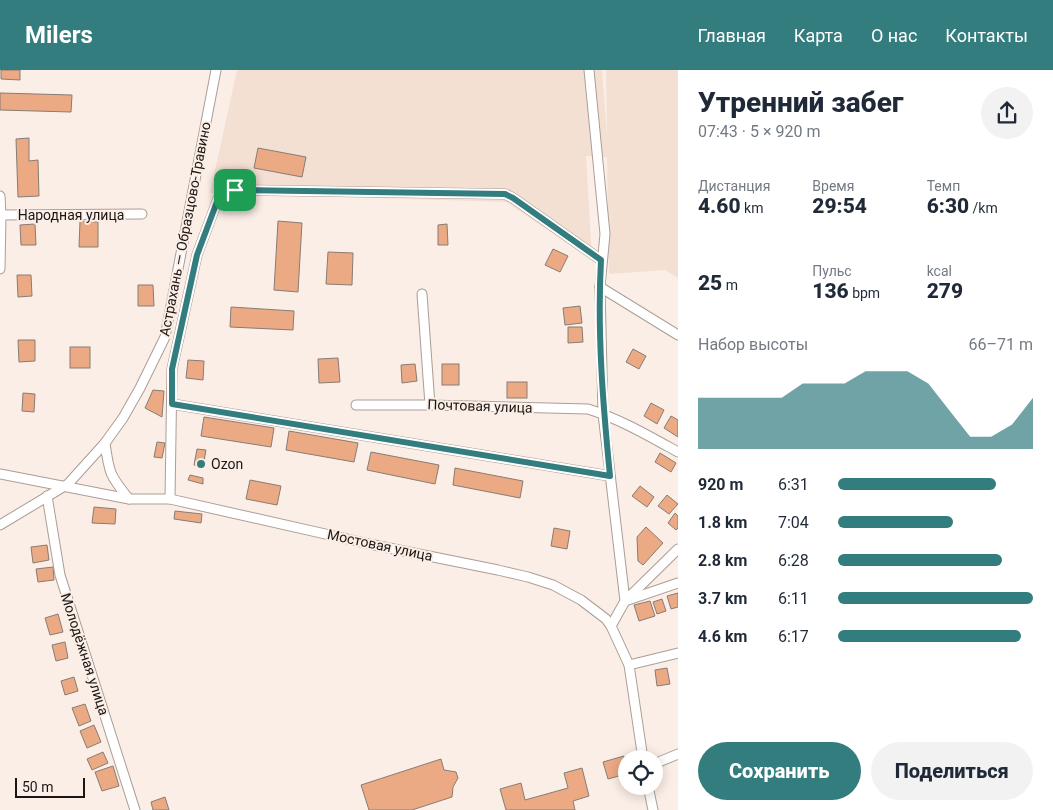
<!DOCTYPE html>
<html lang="ru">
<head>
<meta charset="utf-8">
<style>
	body { margin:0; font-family:Roboto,sans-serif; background:#f2f2f3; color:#1f2937; height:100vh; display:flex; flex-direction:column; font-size:19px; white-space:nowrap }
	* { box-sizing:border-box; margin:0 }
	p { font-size:16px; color:#747a83 }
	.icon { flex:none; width:28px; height:28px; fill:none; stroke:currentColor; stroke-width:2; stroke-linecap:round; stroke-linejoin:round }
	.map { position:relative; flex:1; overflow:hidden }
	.drawer { display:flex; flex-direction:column; background:#fff; width:375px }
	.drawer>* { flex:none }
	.tools { position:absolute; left:618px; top:680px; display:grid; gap:10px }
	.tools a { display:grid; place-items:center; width:45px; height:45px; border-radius:50%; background:#fff; box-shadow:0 2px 12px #0003; font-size:25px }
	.scale { position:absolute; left:15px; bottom:12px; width:70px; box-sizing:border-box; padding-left:5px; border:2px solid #1b1614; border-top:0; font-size:14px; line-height:18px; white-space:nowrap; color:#1b1614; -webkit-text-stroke:4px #fbeee6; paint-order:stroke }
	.pin { position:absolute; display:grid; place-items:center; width:42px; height:42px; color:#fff; margin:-21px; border-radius:10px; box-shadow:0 2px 8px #0006 }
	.round { display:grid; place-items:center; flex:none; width:52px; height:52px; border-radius:26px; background:#f2f2f3 }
	.summary { display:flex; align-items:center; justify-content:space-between; height:85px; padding:0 20px }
	h1 { font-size:28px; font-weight:800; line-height:38px }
	.metrics { display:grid; grid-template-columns:repeat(3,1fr); gap:8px; height:85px; padding:5px 20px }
	.metrics div { display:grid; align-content:center }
	.metrics b { font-size:21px; font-weight:800 }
	.metrics small { font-size:14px; font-weight:400 }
	.metrics p { font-size:14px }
	.chart { height:140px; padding:10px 20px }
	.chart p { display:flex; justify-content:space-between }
	.chart svg { width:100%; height:90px; margin-top:5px; fill:#347d7f; opacity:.7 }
	.cta { display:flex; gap:10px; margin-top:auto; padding:10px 20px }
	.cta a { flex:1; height:58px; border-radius:30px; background:#347d7f; color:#fff; font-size:20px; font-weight:800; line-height:58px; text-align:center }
	.cta a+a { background:#f2f2f3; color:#1f2937 }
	ul { padding:0 20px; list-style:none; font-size:16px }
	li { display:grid; grid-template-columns:80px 60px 1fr; align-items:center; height:38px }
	li i { height:12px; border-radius:6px; background:#347d7f }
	header { display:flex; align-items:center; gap:30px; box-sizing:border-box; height:70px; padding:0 25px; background:#347d7f; color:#fff }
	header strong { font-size:24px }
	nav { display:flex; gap:28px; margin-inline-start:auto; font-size:18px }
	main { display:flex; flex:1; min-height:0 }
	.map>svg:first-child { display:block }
</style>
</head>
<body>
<header>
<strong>Milers</strong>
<nav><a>Главная</a><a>Карта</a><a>О нас</a><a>Контакты</a></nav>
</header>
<main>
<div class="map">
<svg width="678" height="740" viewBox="0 0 678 740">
	<rect width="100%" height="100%" fill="#fbeee6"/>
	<path fill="#f4dfd3" d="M 237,0 L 602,0 L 607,66 L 606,0 L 678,0 L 678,208 L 665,200 L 609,204 L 607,87 L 586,86 L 592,190 L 506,132 L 210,123 Z"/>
	<g fill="#eba984" stroke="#887c75">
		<path d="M 1,0 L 20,0 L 20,10 L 1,9 Z"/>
		<path d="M 0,23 L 72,25 L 71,42 L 0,40 Z"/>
		<path d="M 29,68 L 29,91 L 38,90 L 39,126 L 18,127 L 16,69 Z"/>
		<path d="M 258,78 L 306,87 L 302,107 L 254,98 Z"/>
		<path d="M 80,151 L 98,152 L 98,177 L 79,177 Z"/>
		<path d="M 278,151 L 302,153 L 298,222 L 274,220 Z"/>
		<path d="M 35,154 L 36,175 L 21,175 L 20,155 Z"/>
		<path d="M 447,154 L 448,175 L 438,175 L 438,155 Z"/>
		<path d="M 553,179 L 568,186 L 560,202 L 545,195 Z"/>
		<path d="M 328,182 L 353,183 L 352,215 L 326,214 Z"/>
		<path d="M 17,205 L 31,205 L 32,226 L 18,227 Z"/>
		<path d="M 138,215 L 153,215 L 154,236 L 138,236 Z"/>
		<path d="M 580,236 L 582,253 L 565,255 L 563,238 Z"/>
		<path d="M 231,237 L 294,241 L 293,260 L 230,257 Z"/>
		<path d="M 568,257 L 582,257 L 583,272 L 568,273 Z"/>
		<path d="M 18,270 L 35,270 L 35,291 L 19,292 Z"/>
		<rect x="70" y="277" width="20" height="21"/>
		<path d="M 633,279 L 646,286 L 639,299 L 626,292 Z"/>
		<path d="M 338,288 L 340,312 L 319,313 L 318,289 Z"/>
		<path d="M 188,290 L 204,291 L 203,310 L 186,308 Z"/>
		<path d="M 415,294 L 417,311 L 402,313 L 401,295 Z"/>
		<rect x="442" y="294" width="17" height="21"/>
		<rect x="507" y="312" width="20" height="16"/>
		<path d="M 153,320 L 164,321 L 162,347 L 145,338 Z"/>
		<path d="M 23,323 L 35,324 L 34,342 L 22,341 Z"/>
		<path d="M 651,333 L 664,340 L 657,354 L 644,346 Z"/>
		<path d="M 671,346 L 678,350 L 678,367 L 664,358 Z"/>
		<path d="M 204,347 L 274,358 L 271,377 L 201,366 Z"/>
		<path d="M 289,361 L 358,373 L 354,392 L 286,380 Z"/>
		<path d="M 157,372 L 165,373 L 162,388 L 154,387 Z"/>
		<path d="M 197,379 L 206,380 L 203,397 L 194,395 Z"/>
		<path d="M 371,382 L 439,395 L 435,414 L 367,400 Z"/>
		<path d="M 660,383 L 676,393 L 671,402 L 655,392 Z"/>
		<path d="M 455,398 L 523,411 L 520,428 L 453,415 Z"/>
		<path d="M 190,405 L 203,408 L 203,414 L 188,410 Z"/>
		<path d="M 250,410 L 281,416 L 277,435 L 246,429 Z"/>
		<path d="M 640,416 L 654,427 L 647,437 L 632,426 Z"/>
		<path d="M 667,425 L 678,434 L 669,444 L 658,436 Z"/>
		<path d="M 94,437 L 116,439 L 115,454 L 92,453 Z"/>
		<path d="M 175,441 L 202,444 L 201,453 L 174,449 Z"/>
		<path d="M 675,443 L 678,446 L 678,458 L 676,460 L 668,453 Z"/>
		<path d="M 646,457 L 663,473 L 643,495 L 638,491 L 637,467 Z"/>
		<path d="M 554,458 L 570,461 L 567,479 L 551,476 Z"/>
		<path d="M 47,475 L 49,490 L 33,493 L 31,477 Z"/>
		<path d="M 53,497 L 54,510 L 38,512 L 36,499 Z"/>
		<path d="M 678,523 L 678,537 L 671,539 L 667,526 Z"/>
		<path d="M 662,529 L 666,541 L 657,544 L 653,532 Z"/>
		<path d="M 650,531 L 655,546 L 639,551 L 634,535 Z"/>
		<path d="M 58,544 L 63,562 L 50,565 L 45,548 Z"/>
		<path d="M 65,572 L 68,588 L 56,591 L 52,575 Z"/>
		<path d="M 667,598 L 670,614 L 657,616 L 655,600 Z"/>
		<path d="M 74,607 L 78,621 L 65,625 L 61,611 Z"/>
		<path d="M 85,634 L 91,651 L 79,656 L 72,638 Z"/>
		<path d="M 94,655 L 101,672 L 87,678 L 80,661 Z"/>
		<path d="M 103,682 L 108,693 L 92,700 L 87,689 Z"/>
		<path d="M 624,686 L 626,704 L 608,709 L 603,692 Z"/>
		<path d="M 441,689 L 444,700 L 456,702 L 458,708 L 453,717 L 452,727 L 412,740 L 369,740 L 361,715 Z"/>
		<path d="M 113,696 L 119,716 L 102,721 L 95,702 Z"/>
		<path d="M 582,698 L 589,726 L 573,731 L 575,740 L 506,740 L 500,719 L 521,713 L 525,730 L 568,718 L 564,703 Z"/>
		<path d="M 165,727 L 169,740 L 153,740 L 151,732 Z"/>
	</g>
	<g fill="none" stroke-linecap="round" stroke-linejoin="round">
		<defs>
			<g id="minor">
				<path d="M 589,0 L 605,164 L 600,217 L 603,344 L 625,531 L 678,513"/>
				<path d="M 0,126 L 1,145 L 0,199"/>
				<path d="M 0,145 L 142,144"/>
				<path d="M 600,217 L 678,265"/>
				<path d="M 422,224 L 430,335"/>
				<path d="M 172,334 L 610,406"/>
				<path d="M 356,335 L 430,335 L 588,339 C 620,349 649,366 678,382"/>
				<path d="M 105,373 C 109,403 110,406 129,429"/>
				<path d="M 0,404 L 129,429 L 170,429 L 374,475 L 498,500 L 528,507 L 553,515 L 581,530 L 606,549 L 611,556 L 629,595 L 643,689"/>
				<path d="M 47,426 L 60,505 L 135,740"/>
				<path d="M 170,429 L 172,299 L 197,185 L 218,129 L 226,122 L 235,120 L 505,124 L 513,128 L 601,190"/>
				<path d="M 0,455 L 68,414 L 105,373 L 123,348 L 140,318 L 165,267 L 216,0"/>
				<path d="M 611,556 L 625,531 L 678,479"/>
				<path d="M 629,595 L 678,583"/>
				<path d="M 654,694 L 678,684"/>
				<path d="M 648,716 L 653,740"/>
			</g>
		</defs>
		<use href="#minor" stroke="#aa9e97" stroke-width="11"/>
		<use href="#minor" stroke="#fff" stroke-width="9"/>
	</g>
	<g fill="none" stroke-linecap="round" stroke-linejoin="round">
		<defs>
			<path id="route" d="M 235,120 L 505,124 L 513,128 L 601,190 C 597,262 603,335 610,406 L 172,334 L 172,299 L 197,185 L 218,129 L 226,122 Z"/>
		</defs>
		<use href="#route" stroke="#fff" stroke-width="10"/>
		<use href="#route" stroke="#347d7f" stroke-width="6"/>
	</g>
	<circle fill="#347d7f" stroke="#fbeee6" stroke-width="2" cx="201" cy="394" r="5"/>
	<g text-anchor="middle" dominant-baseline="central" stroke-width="4" stroke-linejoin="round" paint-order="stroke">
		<g font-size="14" fill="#1b1614" stroke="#fbeee6">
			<text x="71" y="145">Народная улица</text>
			<text transform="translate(185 159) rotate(-79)">Астрахань — Образцово-Травино</text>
			<text transform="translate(480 336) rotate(2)">Почтовая улица</text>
			<text transform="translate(380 475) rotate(12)">Мостовая улица</text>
			<text transform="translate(85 584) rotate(72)">Молодёжная улица</text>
		</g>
		<g font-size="14" fill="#1b1614" stroke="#fbeee6" text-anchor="start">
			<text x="211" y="394">Ozon</text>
		</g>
	</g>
</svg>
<div class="tools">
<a><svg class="icon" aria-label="locate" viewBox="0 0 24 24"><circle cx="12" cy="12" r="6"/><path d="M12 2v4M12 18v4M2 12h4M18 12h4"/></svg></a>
</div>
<div class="scale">50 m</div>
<div class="pin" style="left:235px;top:120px;background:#1e9e55"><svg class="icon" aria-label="arrive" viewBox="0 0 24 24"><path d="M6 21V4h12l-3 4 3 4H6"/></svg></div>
</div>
<section class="drawer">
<div class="summary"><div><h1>Утренний забег</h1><p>07:43 · 5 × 920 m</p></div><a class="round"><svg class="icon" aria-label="share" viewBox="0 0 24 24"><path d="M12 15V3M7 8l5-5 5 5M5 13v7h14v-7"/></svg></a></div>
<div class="metrics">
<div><p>Дистанция</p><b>4.60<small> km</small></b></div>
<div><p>Время</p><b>29:54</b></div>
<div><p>Темп</p><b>6:30<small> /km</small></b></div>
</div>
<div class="metrics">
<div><b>25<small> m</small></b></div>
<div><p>Пульс</p><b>136<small> bpm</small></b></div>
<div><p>kcal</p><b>279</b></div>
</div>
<div class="chart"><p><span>Набор высоты</span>66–71 m</p>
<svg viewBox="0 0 160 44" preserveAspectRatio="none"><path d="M0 44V19L10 19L20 19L30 19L40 19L50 12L60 12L70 12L80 6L90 6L100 6L110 12L120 25L130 38L140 38L150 32L160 19V44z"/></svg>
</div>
<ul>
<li><b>920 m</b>6:31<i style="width:81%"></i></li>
<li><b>1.8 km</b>7:04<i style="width:59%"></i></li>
<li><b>2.8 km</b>6:28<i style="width:84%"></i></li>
<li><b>3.7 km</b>6:11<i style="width:100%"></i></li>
<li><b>4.6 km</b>6:17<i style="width:94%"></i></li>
</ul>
<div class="cta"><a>Сохранить</a><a>Поделиться</a></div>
</section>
</main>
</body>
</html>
